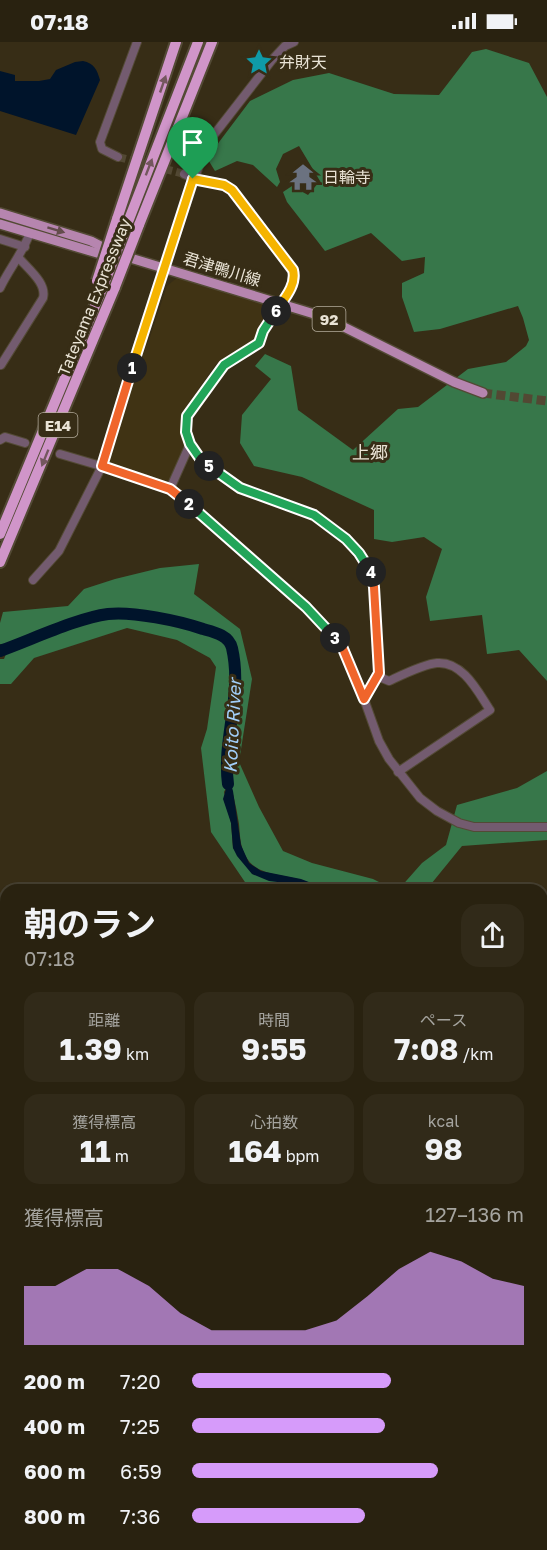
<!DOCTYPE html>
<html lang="ja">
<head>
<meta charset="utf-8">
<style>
	body { margin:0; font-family:"Golos Text","Noto Sans JP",sans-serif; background:#312a19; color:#f1f3f6; height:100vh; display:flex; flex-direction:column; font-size:22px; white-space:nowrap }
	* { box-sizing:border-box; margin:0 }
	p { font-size:20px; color:#a5a49f }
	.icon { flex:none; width:33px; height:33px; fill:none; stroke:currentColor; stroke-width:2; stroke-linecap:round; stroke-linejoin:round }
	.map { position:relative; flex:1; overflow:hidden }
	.details { position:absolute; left:0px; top:842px; width:548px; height:668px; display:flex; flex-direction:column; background:#292210; border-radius:18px 18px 0 0; box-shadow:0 2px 4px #0004,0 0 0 2px #453f30 }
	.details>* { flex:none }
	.pin { position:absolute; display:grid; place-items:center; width:51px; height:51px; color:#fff; margin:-62px -26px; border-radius:50% 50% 50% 0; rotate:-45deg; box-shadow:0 0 6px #0007 }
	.pin .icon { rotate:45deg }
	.km { position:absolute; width:30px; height:30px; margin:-15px; border-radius:50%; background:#222; color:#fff; font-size:16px; line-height:30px; text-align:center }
	.round { display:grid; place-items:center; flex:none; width:63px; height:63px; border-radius:18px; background:#312a19 }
	.overview { display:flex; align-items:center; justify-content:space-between; height:102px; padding:0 24px }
	h1 { font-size:33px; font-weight:700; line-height:45px }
	.metrics { display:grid; grid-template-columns:repeat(3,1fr); gap:9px; height:102px; padding:6px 24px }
	.metrics div { display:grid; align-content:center; border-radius:15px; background:#312a19; text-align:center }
	.metrics b { font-size:30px; font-weight:700 }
	.metrics small { font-size:16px; font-weight:400 }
	.metrics p { font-size:16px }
	.chart { height:168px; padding:12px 24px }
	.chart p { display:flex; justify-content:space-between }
	.chart svg { width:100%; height:108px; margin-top:6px; fill:#d69bfa; opacity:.7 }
	ul { padding:0 24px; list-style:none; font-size:20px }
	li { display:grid; grid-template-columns:96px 72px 1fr; align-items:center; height:45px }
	li i { height:15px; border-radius:8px; background:#d69bfa }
	.status { display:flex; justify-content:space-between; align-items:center; height:42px; padding:0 30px; background:#292210; direction:ltr }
	.status svg { height:16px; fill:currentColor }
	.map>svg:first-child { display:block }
</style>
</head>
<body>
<div class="status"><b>07:18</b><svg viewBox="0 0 49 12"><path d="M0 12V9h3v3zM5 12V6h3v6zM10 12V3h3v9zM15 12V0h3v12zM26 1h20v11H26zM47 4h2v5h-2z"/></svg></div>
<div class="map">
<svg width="547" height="1508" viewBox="0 0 547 1508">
	<rect width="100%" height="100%" fill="#372d16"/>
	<path fill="#403314" d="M 178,235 L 276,263 L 257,299 L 248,307 L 224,317 L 216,322 L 184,368 L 182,383 L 186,400 L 169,442 L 166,442 L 107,422 L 107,420 L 136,324 L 138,324 L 150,295 L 167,244 Z"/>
	<g fill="#37774a">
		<path d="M 486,7 L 529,21 L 547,55 L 547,639 L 519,608 L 487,612 L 482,573 L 430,579 L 426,555 L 442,507 L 424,495 L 392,500 L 374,497 L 374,468 L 302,435 L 254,424 L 240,401 L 242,373 L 271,337 L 255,324 L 265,312 L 291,324 L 298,368 L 353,408 L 398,367 L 418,365 L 468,327 L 506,320 L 526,304 L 529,298 L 523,276 L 518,264 L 440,287 L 414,290 L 402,255 L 402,241 L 424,231 L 425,215 L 402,219 L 371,191 L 325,209 L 287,160 L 283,150 L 292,144 L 308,153 L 320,139 L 299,104 L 283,112 L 276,127 L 280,140 L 277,145 L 253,123 L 237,119 L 215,129 L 207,116 L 250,59 L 293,38 L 329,31 L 394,52 L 439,53 L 472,10 Z"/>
		<path d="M 199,522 L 194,552 L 240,587 L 252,637 L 239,720 L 259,765 L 283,809 L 312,821 L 373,837 L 393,847 C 372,847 349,850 328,847 C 319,847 311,841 302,838 C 282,832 255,834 245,813 C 240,803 240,793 239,782 C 236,763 232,746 226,728 L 227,744 L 224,750 L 231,781 L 233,806 L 253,832 L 283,841 L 303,844 L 309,847 L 249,846 L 211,790 L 201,706 L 207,687 L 216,625 L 210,616 L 177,598 L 127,586 L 34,616 L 11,642 L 0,642 L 0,617 L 4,617 L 9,604 L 0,602 L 0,581 L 3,570 L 68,564 L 84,547 L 115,537 L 160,526 Z"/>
		<path d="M 547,729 L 547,798 L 462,804 L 427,847 L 399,847 L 422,821 L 446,803 L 457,763 L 517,746 Z"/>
	</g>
	<g fill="#00142b">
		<path d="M 83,19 C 94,21 97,28 100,38 L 76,93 L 0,69 L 0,29 L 15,33 L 15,39 L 39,39 L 50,37 L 56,28 L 75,20 Z"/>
		<path d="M 226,726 L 233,749 L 241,803 L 249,821 L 261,829 L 301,837 L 327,847 L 309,847 L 294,842 L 269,839 L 252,832 L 237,814 L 233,806 L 231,781 L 223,757 L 227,744 Z"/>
	</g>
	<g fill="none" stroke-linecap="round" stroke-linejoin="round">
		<g stroke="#00142b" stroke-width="2">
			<path d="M 0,931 L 6,932"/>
			<path d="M 474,1503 L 479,1508"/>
		</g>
		<path stroke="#00142b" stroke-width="12" d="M 0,609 C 31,598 77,576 108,572 C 132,569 180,579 203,587 C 214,590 229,593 232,606 C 243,654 222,696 228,742"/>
		<path stroke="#524833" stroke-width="8" stroke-dasharray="8 4" stroke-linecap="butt" d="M 118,115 L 184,132"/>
		<path stroke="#524833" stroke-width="9" stroke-dasharray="9 4.5" stroke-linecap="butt" d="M 483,351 L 547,359"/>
		<defs>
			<g id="minor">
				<path d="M 118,115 L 102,107 L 100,100 L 137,0"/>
				<path d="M 184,132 C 199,140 219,138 232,149 L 287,219 L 295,234 L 292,244 L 263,289 L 259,301 L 224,323 L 187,374 L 186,390 L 190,402 L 199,415 L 227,438 L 240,446 L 314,473 L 346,497 L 367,522 L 374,545 L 379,631 L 364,657"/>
				<path d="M 0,197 L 25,205"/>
				<path d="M 0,246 C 9,227 22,212 30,191"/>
				<path d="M 1,323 L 43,256 C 47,241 28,227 19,216"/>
				<path d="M 0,398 L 5,395 L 25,401"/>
				<path d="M 60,412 L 145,437 L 173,449 L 306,565 L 341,602 L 364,657 L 379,699 L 389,717 L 420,756 L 437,769 L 459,781 L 474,785 L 547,785"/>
				<path d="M 170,447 L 190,402"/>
				<path d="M 33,538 L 59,509 L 102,424 L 140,299 L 206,103 L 272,18 L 285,4 L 294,0"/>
				<path d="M 377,634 L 389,639 C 402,633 424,622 437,621 C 463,619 478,650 490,668 L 398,730"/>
				<path d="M 0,1084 L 6,1089"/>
				<path d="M 0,1196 L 6,1199"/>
				<path d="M 0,1250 L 6,1254"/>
				<path d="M 0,1274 L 6,1262"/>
				<path d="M 0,1289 L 6,1293"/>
				<path d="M 0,1372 L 6,1364"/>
				<path d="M 0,1426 L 6,1419"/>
				<path d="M 542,1447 L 547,1450"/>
				<path d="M 96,1508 L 98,1503"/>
				<path d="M 280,1508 L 282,1503"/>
			</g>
			<g id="major">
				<path d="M 0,171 L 91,199 L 114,211 L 324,275 L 454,340 L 483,351"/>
				<path d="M 0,182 L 97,211 L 112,211"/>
			</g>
			<g id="highway">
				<path d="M 117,177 L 176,0"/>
				<path d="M 128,180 L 198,0"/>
				<path d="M 139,183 L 212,0"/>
				<path d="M 0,492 L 104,242"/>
				<path d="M 0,520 L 115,245"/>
			</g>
		</defs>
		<use href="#minor" stroke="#534a35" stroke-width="10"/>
		<use href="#major" stroke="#534a35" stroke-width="12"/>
		<use href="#highway" stroke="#534a35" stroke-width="14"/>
		<use href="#minor" stroke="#735b6f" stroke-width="8"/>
		<use href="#major" stroke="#b685af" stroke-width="9"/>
		<use href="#highway" stroke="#d095c9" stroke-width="10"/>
		<defs>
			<g id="highway-bridge">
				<path d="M 97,239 L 117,177"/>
				<path d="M 104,242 L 128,180"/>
				<path d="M 115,245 L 139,183"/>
			</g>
		</defs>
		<use href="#highway-bridge" stroke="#534a35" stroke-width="14" stroke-linecap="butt"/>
		<use href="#highway-bridge" stroke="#d095c9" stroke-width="10"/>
	</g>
	<defs><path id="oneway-solid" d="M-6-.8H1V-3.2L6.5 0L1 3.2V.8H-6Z" transform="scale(1.5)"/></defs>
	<g fill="#74575e">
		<use href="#oneway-solid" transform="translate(163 42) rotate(-71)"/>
		<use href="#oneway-solid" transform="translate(149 125) rotate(-69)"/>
		<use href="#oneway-solid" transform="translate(45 416) rotate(112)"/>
	</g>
	<use fill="#634c4c" href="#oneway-solid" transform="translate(56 188) rotate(17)"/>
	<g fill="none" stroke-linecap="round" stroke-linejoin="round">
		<defs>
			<path id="split-1" d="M 132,326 L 193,137"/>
			<path id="split-2" d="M 132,326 L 102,424 L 170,447 L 189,462"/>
			<path id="split-3" d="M 189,462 L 306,565 L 335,596"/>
			<path id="split-4" d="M 335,596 L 341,602 L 364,657 L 379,631 L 374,545 L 371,530"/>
			<path id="split-5" d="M 209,424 L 240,446 L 314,473 L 346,497 L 359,511 L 371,530"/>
			<path id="split-6" d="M 209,424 L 199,415 L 190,402 L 186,390 L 187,374 L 224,323 L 259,301 L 263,289 L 276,269"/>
			<path id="split-7" d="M 193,137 L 224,143 L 232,148 L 293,228 C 297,243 284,257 276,269"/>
		</defs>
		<use href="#split-1" stroke="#fff" stroke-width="12"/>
		<use href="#split-2" stroke="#fff" stroke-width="12"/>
		<use href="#split-3" stroke="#fff" stroke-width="12"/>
		<use href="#split-4" stroke="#fff" stroke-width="12"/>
		<use href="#split-5" stroke="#fff" stroke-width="12"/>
		<use href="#split-6" stroke="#fff" stroke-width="12"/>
		<use href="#split-7" stroke="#fff" stroke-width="12"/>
		<use href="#split-1" stroke="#f5b400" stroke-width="8"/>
		<use href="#split-2" stroke="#f0652b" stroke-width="8"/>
		<use href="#split-3" stroke="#22a559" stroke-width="8"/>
		<use href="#split-4" stroke="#f0652b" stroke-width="8"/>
		<use href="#split-5" stroke="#22a559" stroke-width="8"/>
		<use href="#split-6" stroke="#22a559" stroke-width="8"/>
		<use href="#split-7" stroke="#f5b400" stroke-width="8"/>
	</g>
	<defs>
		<symbol id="sight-bare" viewBox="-9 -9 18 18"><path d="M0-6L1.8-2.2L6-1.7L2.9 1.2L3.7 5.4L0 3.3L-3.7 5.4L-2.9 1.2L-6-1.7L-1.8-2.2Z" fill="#0f9aa8" stroke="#372d16" stroke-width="2.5" paint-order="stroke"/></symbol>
		<symbol id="temple-bare" viewBox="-9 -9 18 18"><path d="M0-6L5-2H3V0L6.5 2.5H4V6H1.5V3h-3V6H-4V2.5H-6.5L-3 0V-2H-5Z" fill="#6b7280" stroke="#372d16" stroke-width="2.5" paint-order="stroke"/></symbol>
	</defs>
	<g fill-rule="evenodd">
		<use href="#sight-bare" x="240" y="1" width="38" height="38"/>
		<use href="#temple-bare" x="284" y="116" width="38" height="38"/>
	</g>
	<g text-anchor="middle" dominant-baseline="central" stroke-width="6" stroke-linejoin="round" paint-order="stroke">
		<g fill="#372d16" stroke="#b4ac9c" stroke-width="1.5">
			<rect x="312.5" y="265" width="33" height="24" rx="4.5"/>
			<rect x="38.5" y="371" width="39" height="24" rx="4.5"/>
		</g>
		<g font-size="15" font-weight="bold" fill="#e9e3d5">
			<text x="329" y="277">92</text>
			<text x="58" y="383">E14</text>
		</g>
		<g font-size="16" fill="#e9e3d5" stroke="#372d16" text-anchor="start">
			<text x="279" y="20">弁財天</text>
			<text x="323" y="135">日輪寺</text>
		</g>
		<g font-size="16" fill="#e9e3d5" stroke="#372d16">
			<text transform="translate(222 227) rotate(17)">君津鴨川線</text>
			<text transform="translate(94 255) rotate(-68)">Tateyama Expressway</text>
		</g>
		<g font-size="18" fill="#e9e3d5" stroke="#372d16">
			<text x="370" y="410">上郷</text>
		</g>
		<g font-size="18" font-style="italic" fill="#a2cffa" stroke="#372d16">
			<text transform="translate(232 684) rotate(-87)">Koito River</text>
		</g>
	</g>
</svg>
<div class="pin" style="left:193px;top:137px;background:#1e9e55"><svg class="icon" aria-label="arrive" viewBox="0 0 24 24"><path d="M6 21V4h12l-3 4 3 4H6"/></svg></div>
<b class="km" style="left:132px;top:326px">1</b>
<b class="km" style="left:189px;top:462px">2</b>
<b class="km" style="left:335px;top:596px">3</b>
<b class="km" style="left:371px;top:530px">4</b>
<b class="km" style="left:209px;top:424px">5</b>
<b class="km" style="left:276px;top:269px">6</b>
<section class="details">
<div class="overview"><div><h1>朝のラン</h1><p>07:18</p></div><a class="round"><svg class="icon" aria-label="share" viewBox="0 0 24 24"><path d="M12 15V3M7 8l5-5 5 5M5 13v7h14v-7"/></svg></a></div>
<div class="metrics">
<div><p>距離</p><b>1.39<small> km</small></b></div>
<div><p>時間</p><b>9:55</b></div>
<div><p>ペース</p><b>7:08<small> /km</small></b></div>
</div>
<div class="metrics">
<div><p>獲得標高</p><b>11<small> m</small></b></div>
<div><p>心拍数</p><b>164<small> bpm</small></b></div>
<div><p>kcal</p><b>98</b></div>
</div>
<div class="chart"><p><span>獲得標高</span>127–136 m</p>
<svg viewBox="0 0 160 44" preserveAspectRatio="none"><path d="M0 44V20L10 20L20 13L30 13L40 20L50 31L60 38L70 38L80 38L90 38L100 34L110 24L120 13L130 6L140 10L150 17L160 20V44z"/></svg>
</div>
<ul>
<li><b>200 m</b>7:20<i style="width:60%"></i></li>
<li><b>400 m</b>7:25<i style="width:58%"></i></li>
<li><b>600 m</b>6:59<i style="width:74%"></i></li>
<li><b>800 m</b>7:36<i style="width:52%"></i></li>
</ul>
</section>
</div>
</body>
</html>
